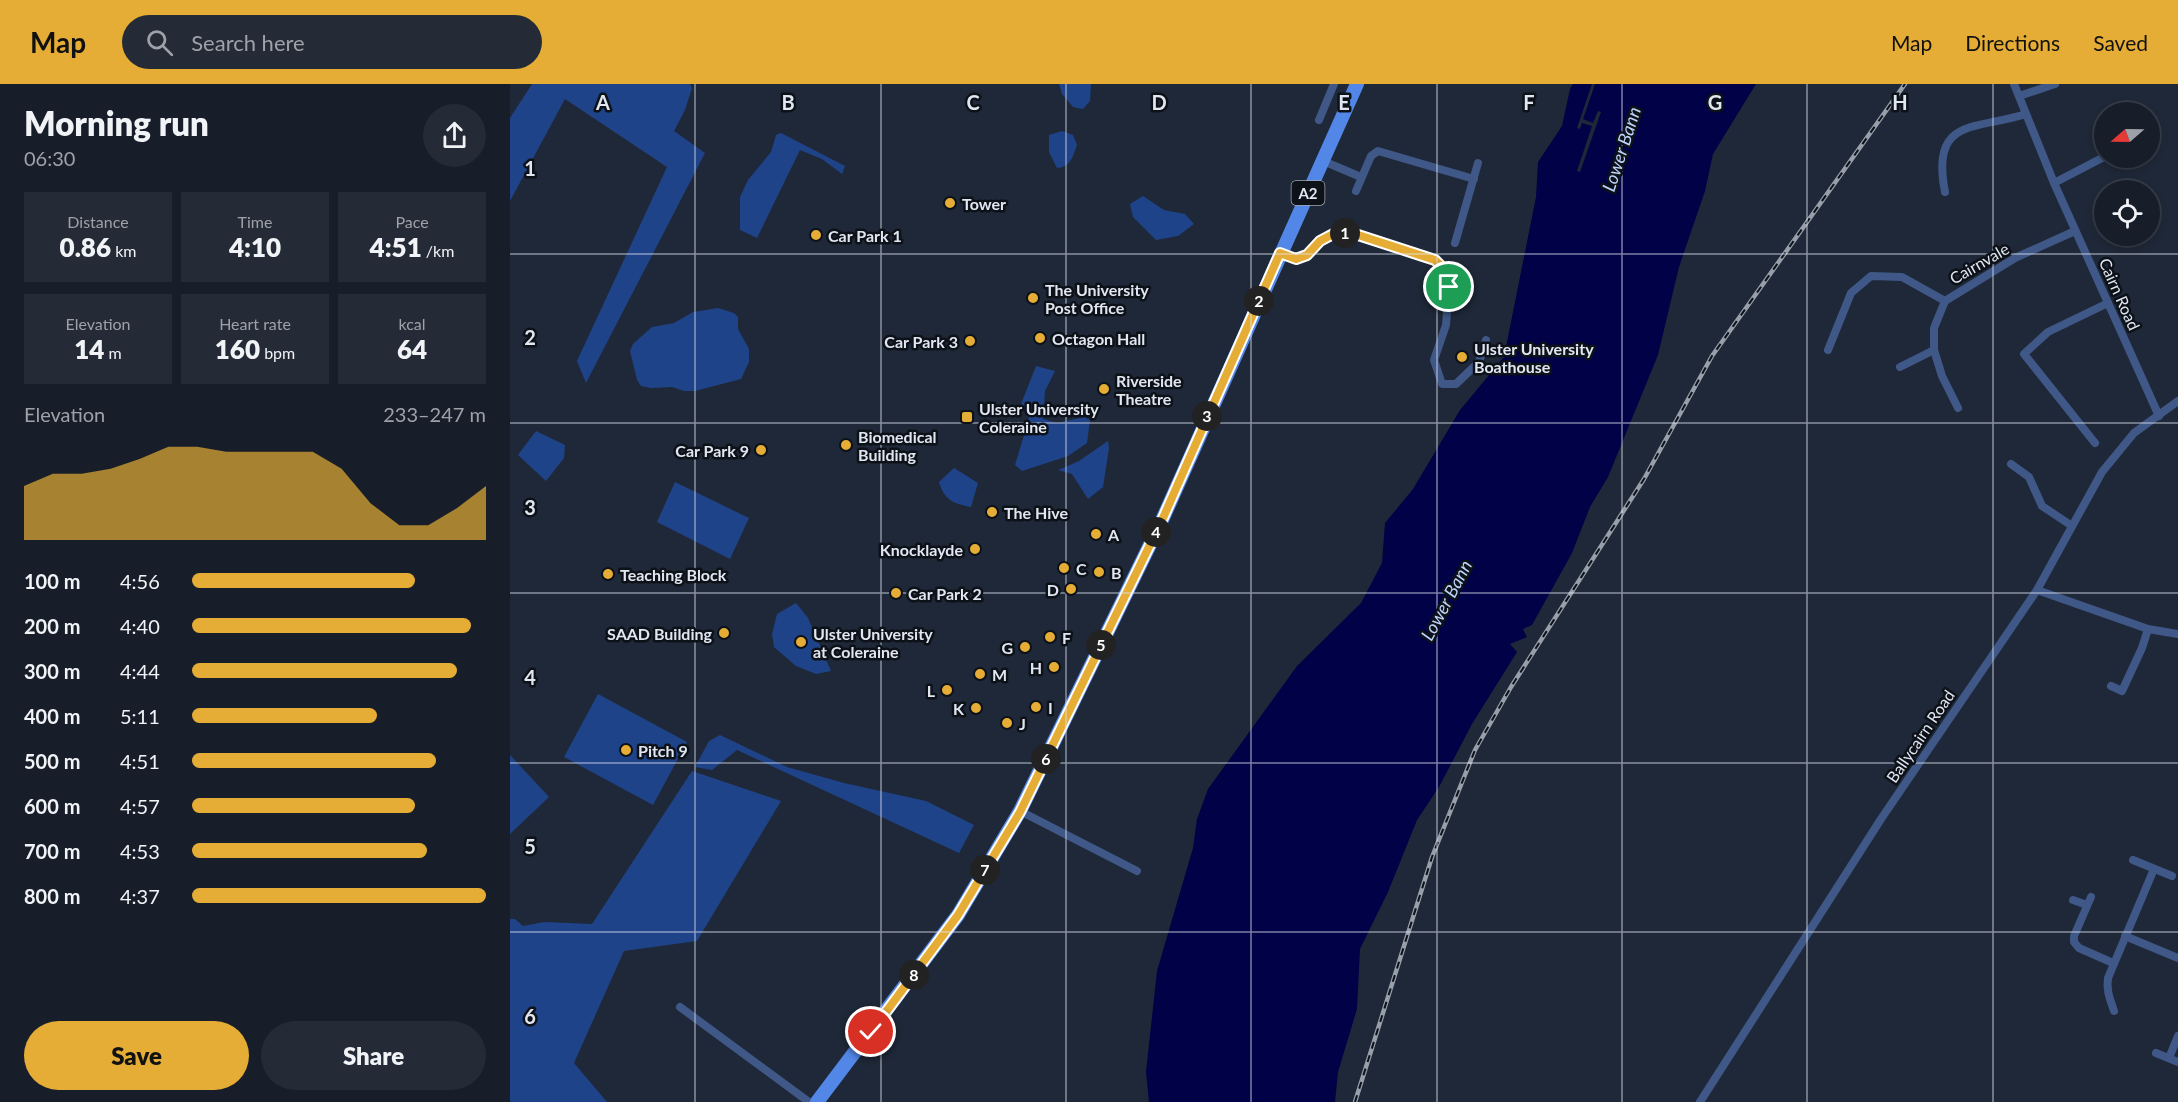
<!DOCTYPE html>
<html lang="en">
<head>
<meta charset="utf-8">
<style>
	body { margin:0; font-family:Lato,sans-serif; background:#242b36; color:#f1f3f6; height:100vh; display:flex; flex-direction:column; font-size:22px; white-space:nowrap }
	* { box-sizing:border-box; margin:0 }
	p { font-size:20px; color:#9ea2a8 }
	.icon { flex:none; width:33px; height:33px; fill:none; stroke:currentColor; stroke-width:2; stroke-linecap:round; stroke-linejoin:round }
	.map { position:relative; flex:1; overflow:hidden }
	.side { display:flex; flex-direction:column; background:#171e2a; width:510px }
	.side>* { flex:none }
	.needle { width:39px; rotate:250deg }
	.buttons { position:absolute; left:1584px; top:18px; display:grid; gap:12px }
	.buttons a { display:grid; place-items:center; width:66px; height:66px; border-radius:50%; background:#171e2a; box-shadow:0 3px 9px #0003,0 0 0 2px #363c47; font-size:30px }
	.pin { position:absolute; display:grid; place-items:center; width:51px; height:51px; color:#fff; margin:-26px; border:3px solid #fff; border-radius:50%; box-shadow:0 2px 6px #0007 }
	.km { position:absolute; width:30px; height:30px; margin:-15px; border-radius:50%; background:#222; color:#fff; font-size:16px; line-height:30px; text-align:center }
	.round { display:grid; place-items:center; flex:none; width:63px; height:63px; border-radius:32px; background:#242b36 }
	.headline { display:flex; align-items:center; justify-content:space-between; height:102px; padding:0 24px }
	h1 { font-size:33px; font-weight:800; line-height:45px }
	.metrics { display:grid; grid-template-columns:repeat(3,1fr); gap:9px; height:102px; padding:6px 24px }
	.metrics div { display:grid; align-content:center; border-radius:0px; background:#242b36; text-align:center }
	.metrics b { font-size:26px; font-weight:800 }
	.metrics small { font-size:16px; font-weight:400 }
	.metrics p { font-size:16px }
	.chart { height:168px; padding:12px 24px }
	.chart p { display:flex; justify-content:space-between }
	.chart svg { width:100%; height:108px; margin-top:6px; fill:#e5ad35; opacity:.7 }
	.action { display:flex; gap:12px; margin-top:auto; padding:12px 24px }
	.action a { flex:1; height:69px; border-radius:36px; background:#e5ad35; color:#111; font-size:24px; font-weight:800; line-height:69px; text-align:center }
	.action a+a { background:#242b36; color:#f1f3f6 }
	ul { padding:0 24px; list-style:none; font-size:20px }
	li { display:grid; grid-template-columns:96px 72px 1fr; align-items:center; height:45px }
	li i { height:15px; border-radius:8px; background:#e5ad35 }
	header { display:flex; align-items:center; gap:36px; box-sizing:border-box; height:84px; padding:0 30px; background:#e5ad35; color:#111 }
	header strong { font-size:28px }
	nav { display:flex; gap:33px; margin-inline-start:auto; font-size:21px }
	.search { width:420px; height:54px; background:#242b36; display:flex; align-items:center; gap:15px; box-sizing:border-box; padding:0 21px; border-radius:33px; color:#9ea2a8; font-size:22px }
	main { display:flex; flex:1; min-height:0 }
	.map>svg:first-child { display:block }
</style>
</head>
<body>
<header>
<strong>Map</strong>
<div class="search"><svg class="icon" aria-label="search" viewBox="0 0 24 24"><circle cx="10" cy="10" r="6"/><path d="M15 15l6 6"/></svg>Search here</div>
<nav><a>Map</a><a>Directions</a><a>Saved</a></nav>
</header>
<main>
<section class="side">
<div class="headline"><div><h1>Morning run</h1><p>06:30</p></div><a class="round"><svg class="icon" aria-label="share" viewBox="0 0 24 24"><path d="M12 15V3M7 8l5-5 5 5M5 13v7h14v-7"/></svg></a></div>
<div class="metrics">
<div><p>Distance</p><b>0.86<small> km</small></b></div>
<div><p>Time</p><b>4:10</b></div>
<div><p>Pace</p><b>4:51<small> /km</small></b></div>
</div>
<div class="metrics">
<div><p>Elevation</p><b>14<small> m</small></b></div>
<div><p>Heart rate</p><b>160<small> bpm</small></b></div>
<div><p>kcal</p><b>64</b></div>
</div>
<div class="chart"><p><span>Elevation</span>233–247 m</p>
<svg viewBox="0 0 160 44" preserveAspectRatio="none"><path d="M0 44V22L10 17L20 17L30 15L40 11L50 6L60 6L70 8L80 8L90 8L100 8L110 15L120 29L130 38L140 38L150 31L160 22V44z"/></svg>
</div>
<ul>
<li><b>100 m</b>4:56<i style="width:76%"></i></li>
<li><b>200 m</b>4:40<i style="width:95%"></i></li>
<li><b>300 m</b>4:44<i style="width:90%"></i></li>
<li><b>400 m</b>5:11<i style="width:63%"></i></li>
<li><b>500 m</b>4:51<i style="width:83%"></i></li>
<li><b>600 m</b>4:57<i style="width:76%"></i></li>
<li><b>700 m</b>4:53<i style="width:80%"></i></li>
<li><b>800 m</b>4:37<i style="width:100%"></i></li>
</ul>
<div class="action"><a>Save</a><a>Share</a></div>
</section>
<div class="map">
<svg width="1668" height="1018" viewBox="0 0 1668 1018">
	<rect width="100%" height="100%" fill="#1f2838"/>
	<g fill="#1f4388">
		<path d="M 22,0 L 180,0 L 182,4 L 175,26 L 164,47 L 195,69 L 76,299 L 67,277 L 157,83 L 55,15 L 0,117 L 0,34 Z"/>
		<path d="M 549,0 L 581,0 L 580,17 L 573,25 L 563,23 L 552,10 Z"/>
		<path d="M 552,47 L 563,51 L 567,61 C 563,72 561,83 547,84 L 539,68 L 539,51 Z"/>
		<path d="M 271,49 L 335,82 L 332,90 L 312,75 L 290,66 L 247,154 L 230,146 L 230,113 L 238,96 L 261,68 L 266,51 Z"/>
		<path d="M 633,112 L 654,126 L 675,130 L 684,140 L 668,152 L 646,156 L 623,133 L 620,120 Z"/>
		<path d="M 208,224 L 224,229 L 228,233 L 228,245 L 239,265 L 239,278 L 231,295 L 185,307 L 174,307 L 162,303 L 141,304 L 131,302 L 127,296 L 120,267 L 123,260 L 142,243 L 164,239 L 183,228 Z"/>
		<path d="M 526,282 L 545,287 L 535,307 L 533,335 L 547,339 L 574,333 L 580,336 L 577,359 L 558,372 L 512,387 L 505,381 L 519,334 L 511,320 Z"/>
		<path d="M 26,347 L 55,361 L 54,374 L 36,397 L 8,371 Z"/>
		<path d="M 598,357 L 599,364 L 593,403 L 578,415 L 562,390 L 548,386 L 569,377 Z"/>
		<path d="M 444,384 L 468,399 L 461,423 C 444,420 434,416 429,398 Z"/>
		<path d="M 165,398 L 239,434 L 220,475 L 147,438 Z"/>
		<path d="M 286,519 L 298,534 L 321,587 L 306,590 L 286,582 L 264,563 L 262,550 L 267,530 Z"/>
		<path d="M 88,610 L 177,658 L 143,721 L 54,673 Z"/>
		<path d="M 210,651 L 277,683 L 334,699 L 416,717 L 464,741 L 449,769 L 227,666 L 202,686 L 185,683 L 199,657 Z"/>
		<path d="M 0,671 L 39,713 L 0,750 Z"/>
		<path d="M 182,687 L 271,717 L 187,857 L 114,867 L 64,979 L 97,1018 L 0,1018 L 0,835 L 5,835 L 13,842 L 34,838 L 82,840 Z"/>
	</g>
	<path fill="#000147" d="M 1063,0 L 1246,0 L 1203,70 L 1195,107 L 1169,183 L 1148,271 L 1098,393 L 1080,423 L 1062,469 L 1022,541 L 1013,545 L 1017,553 L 1000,560 L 1007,568 L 962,640 L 929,703 L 907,736 L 878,808 L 850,865 L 847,925 L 828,988 L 825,1018 L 639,1018 L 636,988 L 647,887 L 683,764 L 687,735 L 698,705 L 787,582 L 851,519 L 872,479 L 875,439 L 903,405 L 950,326 L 994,273 L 1026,113 L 1028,78 L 1052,42 L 1060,5 Z"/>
	<path fill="#1f2838" d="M 1082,0 L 1085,0 L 1073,35 L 1083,39 L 1088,27 L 1091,28 L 1070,88 L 1067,87 L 1082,42 L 1072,39 L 1070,45 L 1067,44 Z"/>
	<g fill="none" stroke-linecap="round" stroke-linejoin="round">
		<g stroke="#3f5887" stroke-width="8">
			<path d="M 1504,0 L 1544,99 L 1649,332"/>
			<path d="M 1509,12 L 1545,0"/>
			<path d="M 809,36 L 824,0"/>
			<path d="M 813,77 L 851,93"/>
			<path d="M 1544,99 L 1594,73"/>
			<path d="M 846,107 L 861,72 L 868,67 L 964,95"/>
			<path d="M 1435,108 C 1420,33 1466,46 1516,30"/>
			<path d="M 945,159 L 968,79"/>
			<path d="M 770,169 L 787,175 L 797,171 L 810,157 L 825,149 L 845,149 L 925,176 L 937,188 L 939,203 L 936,241 L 924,276 L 932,300 L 946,300 L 969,278 L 976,256"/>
			<path d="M 1318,266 L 1341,209 L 1361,192 L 1392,193 L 1435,217"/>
			<path d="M 1390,283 L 1424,266"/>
			<path d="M 1448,324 L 1432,292 L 1424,266 L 1424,244 L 1435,217 L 1505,174 L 1565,147"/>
			<path d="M 1585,359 L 1514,270 L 1538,248 L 1598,219"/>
			<path d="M 1501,380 L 1519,393 L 1532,422 L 1562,442"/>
			<path d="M 1527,506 L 1638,545 L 1668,550"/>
			<path d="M 1601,602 L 1612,607 L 1632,564 L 1638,545"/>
			<path d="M 510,727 L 627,787"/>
			<path d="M 1623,776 L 1662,792"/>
			<path d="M 1581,813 L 1564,852 L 1564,858 L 1569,864 L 1603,879"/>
			<path d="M 1563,816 L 1577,821"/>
			<path d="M 1615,852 L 1668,874"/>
			<path d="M 170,923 L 299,1018"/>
			<path d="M 1604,927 C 1600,915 1596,906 1598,894 L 1644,785"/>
			<path d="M 1646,969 L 1668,978"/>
			<path d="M 1659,974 L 1668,952"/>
			<path d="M 1190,1018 L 1371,735 L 1527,506 L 1592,388 L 1624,349 L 1668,317"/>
		</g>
		<path stroke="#5286e7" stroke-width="14" d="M 307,1018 L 448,831 L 510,727 L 653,434 L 847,0"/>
		<defs>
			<path id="rail" d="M 845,1018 L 922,773 L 965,666 L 1001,603 L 1134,395 L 1202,272 L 1395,0"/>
		</defs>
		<use href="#rail" stroke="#979fab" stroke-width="4.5"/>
		<use href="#rail" stroke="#0d1118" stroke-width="2" stroke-dasharray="7" stroke-linecap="butt"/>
	</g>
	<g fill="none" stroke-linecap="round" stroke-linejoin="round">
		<defs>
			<path id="route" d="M 361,948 L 448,831 L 510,728 L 653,434 L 770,169 L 786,175 L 797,171 L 810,157 L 825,149 L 845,150 L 925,176 L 937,188 L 939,203"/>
		</defs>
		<use href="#route" stroke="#fff" stroke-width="12"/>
		<use href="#route" stroke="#e5ad35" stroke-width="8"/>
	</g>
	<path fill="none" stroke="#e1e7f2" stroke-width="1.5" stroke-opacity="0.55" d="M 185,0 L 185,1018M 371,0 L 371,1018M 556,0 L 556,1018M 741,0 L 741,1018M 927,0 L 927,1018M 1112,0 L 1112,1018M 1297,0 L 1297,1018M 1483,0 L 1483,1018M 0,170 L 1668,170M 0,339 L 1668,339M 0,509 L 1668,509M 0,679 L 1668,679M 0,848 L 1668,848"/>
	<g fill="#e5ad35" stroke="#0d1118" stroke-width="2">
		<circle cx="440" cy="119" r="6"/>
		<circle cx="306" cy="151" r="6"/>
		<circle cx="523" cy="214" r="6"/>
		<circle cx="530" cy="254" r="6"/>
		<circle cx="460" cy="257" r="6"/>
		<circle cx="952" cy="273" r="6"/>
		<circle cx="594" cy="305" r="6"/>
		<rect x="451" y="327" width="12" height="12" rx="3"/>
		<circle cx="336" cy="361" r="6"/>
		<circle cx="251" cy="366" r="6"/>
		<circle cx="482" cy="428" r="6"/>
		<circle cx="586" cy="450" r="6"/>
		<circle cx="465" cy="465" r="6"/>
		<circle cx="554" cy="484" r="6"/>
		<circle cx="589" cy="488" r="6"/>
		<circle cx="98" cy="490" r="6"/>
		<circle cx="561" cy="505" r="6"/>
		<circle cx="386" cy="509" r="6"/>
		<circle cx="214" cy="549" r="6"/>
		<circle cx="540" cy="553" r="6"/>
		<circle cx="291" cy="558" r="6"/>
		<circle cx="515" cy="563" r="6"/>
		<circle cx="544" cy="583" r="6"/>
		<circle cx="470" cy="590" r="6"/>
		<circle cx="437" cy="606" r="6"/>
		<circle cx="526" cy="623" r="6"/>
		<circle cx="466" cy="624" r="6"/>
		<circle cx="497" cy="639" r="6"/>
		<circle cx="116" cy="666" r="6"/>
	</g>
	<g text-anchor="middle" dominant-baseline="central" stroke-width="5" stroke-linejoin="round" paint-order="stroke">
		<rect fill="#0d1118" stroke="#a1a7b1" stroke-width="1.5" x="781.5" y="97" width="33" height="24" rx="4.5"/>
		<g font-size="15" font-weight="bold" fill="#e1e7f2">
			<text x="798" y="109">A2</text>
		</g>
		<g font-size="16" font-weight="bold" fill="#e1e7f2" stroke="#0d1118" text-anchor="start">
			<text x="452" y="119">Tower</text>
			<text x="318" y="151">Car Park 1</text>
			<text x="535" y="205">The University<tspan x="535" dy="18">Post Office</tspan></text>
			<text x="542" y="254">Octagon Hall</text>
			<text x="448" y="257" text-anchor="end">Car Park 3</text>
			<text x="964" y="264">Ulster University<tspan x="964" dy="18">Boathouse</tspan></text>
			<text x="606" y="296">Riverside<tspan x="606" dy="18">Theatre</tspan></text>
			<text x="469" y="324">Ulster University<tspan x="469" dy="18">Coleraine</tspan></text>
			<text x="348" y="352">Biomedical<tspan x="348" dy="18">Building</tspan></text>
			<text x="239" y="366" text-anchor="end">Car Park 9</text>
			<text x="494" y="428">The Hive</text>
			<text x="598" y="450">A</text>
			<text x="453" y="465" text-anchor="end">Knocklayde</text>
			<text x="566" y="484">C</text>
			<text x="601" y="488">B</text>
			<text x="110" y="490">Teaching Block</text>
			<text x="549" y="505" text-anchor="end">D</text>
			<text x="398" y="509">Car Park 2</text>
			<text x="202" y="549" text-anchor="end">SAAD Building</text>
			<text x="303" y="549">Ulster University<tspan x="303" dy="18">at Coleraine</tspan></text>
			<text x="552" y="553">F</text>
			<text x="503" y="563" text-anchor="end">G</text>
			<text x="532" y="583" text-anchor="end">H</text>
			<text x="482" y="590">M</text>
			<text x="425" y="606" text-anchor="end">L</text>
			<text x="538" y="623">I</text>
			<text x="454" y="624" text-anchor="end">K</text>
			<text x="509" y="639">J</text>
			<text x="128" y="666">Pitch 9</text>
		</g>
		<g font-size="16" fill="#e1e7f2" stroke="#0d1118">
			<text transform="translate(1469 179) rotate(-30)">Cairnvale</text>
			<text transform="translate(1610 210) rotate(66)">Cairn Road</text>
			<text transform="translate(1410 652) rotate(-56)">Ballycairn Road</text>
		</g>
		<g font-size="18" font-style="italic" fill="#bed4fd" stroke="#0d1118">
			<text transform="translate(1111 65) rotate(-72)">Lower Bann</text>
			<text transform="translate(936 516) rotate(-62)">Lower Bann</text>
		</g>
	</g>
	<g font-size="20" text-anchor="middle" font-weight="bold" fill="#e1e7f2" stroke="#0d1118" stroke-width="5" stroke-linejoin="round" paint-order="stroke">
		<text x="93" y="26">A</text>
		<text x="278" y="26">B</text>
		<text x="463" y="26">C</text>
		<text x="649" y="26">D</text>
		<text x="834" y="26">E</text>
		<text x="1019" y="26">F</text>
		<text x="1205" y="26">G</text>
		<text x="1390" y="26">H</text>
		<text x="20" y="92">1</text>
		<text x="20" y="261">2</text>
		<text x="20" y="431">3</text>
		<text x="20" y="601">4</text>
		<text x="20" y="770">5</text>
		<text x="20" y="940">6</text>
	</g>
</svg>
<div class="buttons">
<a><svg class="needle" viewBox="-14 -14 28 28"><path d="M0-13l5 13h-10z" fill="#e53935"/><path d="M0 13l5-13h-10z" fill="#9ea2a8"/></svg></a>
<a><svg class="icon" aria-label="locate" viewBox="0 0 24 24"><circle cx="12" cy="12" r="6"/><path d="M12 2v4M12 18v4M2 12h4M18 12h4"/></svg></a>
</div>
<div class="pin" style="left:939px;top:203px;background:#1e9e55"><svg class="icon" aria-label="arrive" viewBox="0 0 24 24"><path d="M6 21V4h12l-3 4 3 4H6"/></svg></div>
<div class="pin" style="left:361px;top:948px;background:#d93025"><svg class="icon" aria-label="check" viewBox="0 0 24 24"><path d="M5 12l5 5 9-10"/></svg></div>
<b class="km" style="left:835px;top:149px">1</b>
<b class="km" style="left:749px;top:217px">2</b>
<b class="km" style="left:697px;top:332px">3</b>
<b class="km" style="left:646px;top:448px">4</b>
<b class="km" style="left:591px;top:561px">5</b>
<b class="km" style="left:536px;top:675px">6</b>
<b class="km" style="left:475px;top:786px">7</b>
<b class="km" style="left:404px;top:891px">8</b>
</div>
</main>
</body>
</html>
